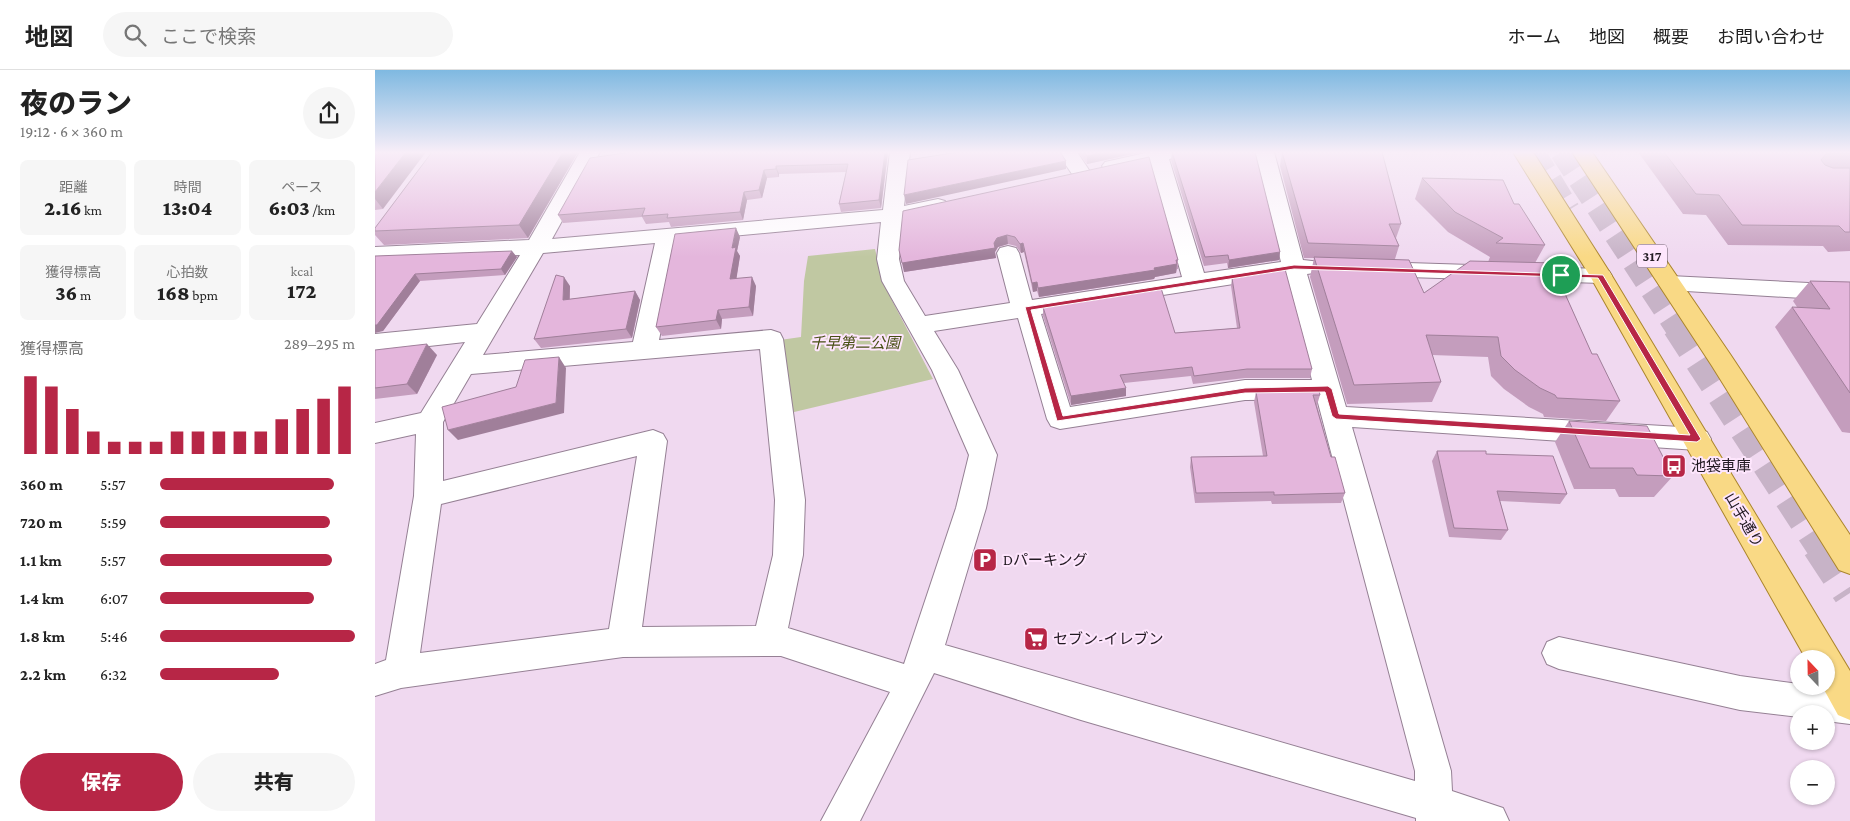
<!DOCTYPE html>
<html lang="ja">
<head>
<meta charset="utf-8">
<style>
	body { margin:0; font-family:"Crimson Pro","Noto Sans JP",serif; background:#f6f6f6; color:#222; height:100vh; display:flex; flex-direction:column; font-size:19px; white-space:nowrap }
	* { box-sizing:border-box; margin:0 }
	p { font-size:16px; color:#767676 }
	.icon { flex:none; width:28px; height:28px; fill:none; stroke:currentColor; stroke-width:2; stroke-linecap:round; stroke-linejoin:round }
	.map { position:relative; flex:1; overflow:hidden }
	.panel { display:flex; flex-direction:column; background:#fff; width:375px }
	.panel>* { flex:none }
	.needle { width:32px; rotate:338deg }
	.controls { position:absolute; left:1415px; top:580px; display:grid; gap:10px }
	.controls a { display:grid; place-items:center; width:45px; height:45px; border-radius:50%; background:#fff; box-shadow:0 1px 4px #0004; font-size:25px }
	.pin { position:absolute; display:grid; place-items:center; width:42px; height:42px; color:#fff; margin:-21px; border:2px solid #fff; border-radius:50%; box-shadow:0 1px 5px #0007 }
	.round { display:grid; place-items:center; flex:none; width:52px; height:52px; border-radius:26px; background:#f6f6f6 }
	.head { display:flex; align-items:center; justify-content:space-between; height:85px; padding:0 20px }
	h1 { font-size:28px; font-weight:800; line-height:38px }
	.figures { display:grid; grid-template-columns:repeat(3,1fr); gap:8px; height:85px; padding:5px 20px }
	.figures div { display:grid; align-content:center; border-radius:8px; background:#f6f6f6; text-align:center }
	.figures b { font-size:21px; font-weight:800 }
	.figures small { font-size:14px; font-weight:400 }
	.figures p { font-size:14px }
	.chart { height:140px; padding:10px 20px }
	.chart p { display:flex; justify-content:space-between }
	.chart svg { width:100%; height:90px; margin-top:5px; stroke:#b72646; stroke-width:6 }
	.primary-button { display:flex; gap:10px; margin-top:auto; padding:10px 20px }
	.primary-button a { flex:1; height:58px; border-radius:30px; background:#b72646; color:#fff; font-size:20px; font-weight:800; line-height:58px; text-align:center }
	.primary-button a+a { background:#f6f6f6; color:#222 }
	ul { padding:0 20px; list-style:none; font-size:16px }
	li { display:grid; grid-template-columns:80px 60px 1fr; align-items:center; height:38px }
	li i { height:12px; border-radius:6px; background:#b72646 }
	header { display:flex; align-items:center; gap:30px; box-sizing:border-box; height:70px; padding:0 25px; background:#fff; border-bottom:1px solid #e0e0e0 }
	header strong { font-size:24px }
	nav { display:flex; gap:28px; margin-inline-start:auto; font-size:18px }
	.search { width:350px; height:45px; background:#f6f6f6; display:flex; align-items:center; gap:12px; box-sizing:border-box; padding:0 18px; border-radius:28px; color:#767676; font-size:19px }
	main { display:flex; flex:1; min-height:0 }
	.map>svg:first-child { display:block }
</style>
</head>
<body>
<header>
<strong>地図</strong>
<div class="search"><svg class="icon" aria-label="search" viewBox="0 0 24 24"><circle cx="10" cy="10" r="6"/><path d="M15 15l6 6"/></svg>ここで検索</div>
<nav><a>ホーム</a><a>地図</a><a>概要</a><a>お問い合わせ</a></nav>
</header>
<main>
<section class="panel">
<div class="head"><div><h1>夜のラン</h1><p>19:12 · 6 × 360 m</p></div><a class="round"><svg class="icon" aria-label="share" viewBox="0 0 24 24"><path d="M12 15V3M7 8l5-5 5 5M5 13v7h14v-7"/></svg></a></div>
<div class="figures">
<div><p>距離</p><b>2.16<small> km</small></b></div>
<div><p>時間</p><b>13:04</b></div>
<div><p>ペース</p><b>6:03<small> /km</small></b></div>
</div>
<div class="figures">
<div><p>獲得標高</p><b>36<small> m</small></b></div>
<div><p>心拍数</p><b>168<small> bpm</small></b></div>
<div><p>kcal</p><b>172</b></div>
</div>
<div class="chart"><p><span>獲得標高</span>289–295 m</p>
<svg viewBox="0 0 160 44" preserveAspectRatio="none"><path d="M5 44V6M15 44V11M25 44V22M35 44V33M45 44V38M55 44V38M65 44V38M75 44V33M85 44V33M95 44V33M105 44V33M115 44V33M125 44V27M135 44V22M145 44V17M155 44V11"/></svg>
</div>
<ul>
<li><b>360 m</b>5:57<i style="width:89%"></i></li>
<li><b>720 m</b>5:59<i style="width:87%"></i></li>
<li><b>1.1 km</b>5:57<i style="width:88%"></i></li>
<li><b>1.4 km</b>6:07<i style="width:79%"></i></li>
<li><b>1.8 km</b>5:46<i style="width:100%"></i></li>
<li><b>2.2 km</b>6:32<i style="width:61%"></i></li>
</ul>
<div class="primary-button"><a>保存</a><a>共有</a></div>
</section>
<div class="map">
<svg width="1475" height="751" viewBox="0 0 1475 751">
	<rect width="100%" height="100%" fill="#f0d9f0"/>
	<path fill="#c0c8a2" d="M 500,179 L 509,215 L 558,309 L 415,343 L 405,270 L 426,267 L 429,211 L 433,186 Z"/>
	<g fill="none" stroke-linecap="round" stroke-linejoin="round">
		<g stroke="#c7b3c7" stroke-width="22" stroke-dasharray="22 11" stroke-linecap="butt">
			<path d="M 1159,82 L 1194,140"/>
			<path d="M 1186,82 L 1301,258"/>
		</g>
		<path stroke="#c7b3c7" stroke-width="27" stroke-dasharray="27 14" stroke-linecap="butt" d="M 1301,257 L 1445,478"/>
		<path stroke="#c7b3c7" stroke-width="34" stroke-dasharray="34 17" stroke-linecap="butt" d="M 1444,476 L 1475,523"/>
		<defs>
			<g id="minor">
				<path d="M 205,82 L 225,82 L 177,169 L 508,140 L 515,82 L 535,82 L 529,136 L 563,129 L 570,131 L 573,135 L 570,139 L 528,149 L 524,189 L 529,211 L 550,246 L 635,233 L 622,183 L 625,178 L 633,176 L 641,178 L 644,183 L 657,230 L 807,207 L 775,93 L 737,102 L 730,100 L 727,96 L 730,92 L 775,82 L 811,82 L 808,86 L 794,89 L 829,203 L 906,192 L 879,82 L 899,82 L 928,190 L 946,192 L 949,197 L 946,202 L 932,204 L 971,337 L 1322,358 L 1332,362 L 1336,369 L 1332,376 L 1322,380 L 977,357 L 1076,701 L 1077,721 L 1128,738 L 1134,751 L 1041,751 L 1041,748 L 706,650 L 559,603 L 485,751 L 446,751 L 515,622 L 406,586 L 248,587 L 26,618 L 0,626 L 0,594 L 11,590 L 39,426 L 41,364 L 0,373 L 0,353 L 46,343 L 90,272 L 0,282 L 0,264 L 102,254 L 145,185 L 0,191 L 0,177 L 154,170 ZM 506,152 L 502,189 L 507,211 L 557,300 L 594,385 L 581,438 L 529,594 L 413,558 L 428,485 L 430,430 L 408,269 L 405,263 L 396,260 L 284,270 L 303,171 ZM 280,173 L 258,272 L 108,285 L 168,183 ZM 910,206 L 937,310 L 870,310 L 695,337 L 666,244 ZM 643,248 L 672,349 L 676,356 L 685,359 L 870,330 L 942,329 L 1040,701 L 1040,711 L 570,575 L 611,438 L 622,385 L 583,300 L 559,261 ZM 385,279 L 400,430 L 398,485 L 381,556 L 267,557 L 292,371 L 288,364 L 278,360 L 68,411 L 68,352 L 96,304 ZM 262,386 L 234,559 L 45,583 L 66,434 Z"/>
				<path d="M 682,82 L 702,82 L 716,103 L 713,107 L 706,109 L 699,107 Z"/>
				<path d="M 1001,192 L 1226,199 L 1234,201 L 1237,206 L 1234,211 L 1226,213 L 1001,206 L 993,204 L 990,199 L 993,194 Z"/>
				<path d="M 1295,206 L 1475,215 L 1475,231 L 1295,220 L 1287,218 L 1283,213 L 1287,208 Z"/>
				<path d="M 1184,567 L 1365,606 L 1424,614 L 1424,616 L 1445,616 L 1475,620 L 1475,654 L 1451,651 L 1451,644 L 1424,644 L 1424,647 L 1365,640 L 1184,599 L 1172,594 L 1167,583 L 1172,572 Z"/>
			</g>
			<g id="major">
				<path d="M 1138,82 L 1158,82 L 1237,206 L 1475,601 L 1475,650 L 1463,645 L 1447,616 L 1451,616 L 1451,589 L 1431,589 L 1215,206 Z"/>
				<path d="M 1197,82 L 1217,82 L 1355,284 L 1475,465 L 1475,504 L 1464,500 L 1337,296 Z"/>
			</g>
		</defs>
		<use href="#minor" stroke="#958094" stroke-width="2"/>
		<use href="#major" stroke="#ab852d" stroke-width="2"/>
		<use href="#minor" fill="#fff" fill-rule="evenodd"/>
		<use href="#major" fill="#f9d985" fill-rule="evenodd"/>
	</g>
	<g fill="#c49dbd">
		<path d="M 0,82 L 8,139 L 0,140 Z"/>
		<path d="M 57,82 L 203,82 L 153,168 L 9,175 L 0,165 L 0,158 Z"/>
		<path d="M 257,82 L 513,82 L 506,138 L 466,142 L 464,134 L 471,102 L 404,104 L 404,107 L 392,108 L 387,128 L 372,130 L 368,150 L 296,157 L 294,152 L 271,154 L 267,147 L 188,153 L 183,145 Z"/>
		<path d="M 703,82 L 767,82 L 712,94 Z"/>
		<path d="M 797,82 L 905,182 L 904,190 L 853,198 L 852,193 L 829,196 L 796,90 Z"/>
		<path d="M 907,82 L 1026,154 L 1021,168 L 1024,176 L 1020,189 L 1049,223 L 1113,192 L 1115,187 L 1073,162 L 1040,129 L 1047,108 L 1139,134 L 1170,175 L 1160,193 L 1181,193 L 1185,201 L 1182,206 L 1217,284 L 1245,331 L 1231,351 L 1169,347 L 1168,344 L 1154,337 L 1129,319 L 1116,306 L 1113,287 L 1057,285 L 1066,312 L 1057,332 L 972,334 L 935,207 L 939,188 L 929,188 L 905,96 Z"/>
		<path d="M 1263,82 L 1475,82 L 1475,181 L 1453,182 L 1448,176 L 1353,175 L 1331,145 L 1308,144 Z"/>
		<path d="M 528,141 L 803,190 L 803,199 L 802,199 L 801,203 L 780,207 L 779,209 L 664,227 L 662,221 L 658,222 L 649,182 L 646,183 L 641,176 L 633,174 L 623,177 L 620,182 L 621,188 L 529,202 Z"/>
		<path d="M 365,167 L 362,181 L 365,186 L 361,209 L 381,216 L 378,246 L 347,249 L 346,259 L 287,266 L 281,257 Z"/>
		<path d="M 0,186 L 142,187 L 130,205 L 45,211 L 8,261 Z"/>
		<path d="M 857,208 L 937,299 L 935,308 L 870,308 L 818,314 L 816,306 L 749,313 L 751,326 L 696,335 L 668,246 L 668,237 L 800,263 L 862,258 L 856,216 Z"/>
		<path d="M 1435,211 L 1475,212 L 1475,363 L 1467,362 L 1400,257 L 1417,237 L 1422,237 L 1418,231 Z"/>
		<path d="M 195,216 L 195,229 L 260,221 L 265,230 L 257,268 L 166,278 L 159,269 Z"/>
		<path d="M 0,280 L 62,285 L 42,324 L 0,329 Z"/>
		<path d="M 881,322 L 945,325 L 942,335 L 956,387 L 970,423 L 966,433 L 897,434 L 896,431 L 820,433 L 815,397 L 816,387 L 888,386 L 879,332 Z"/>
		<path d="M 1194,351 L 1298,406 L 1279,427 L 1244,427 L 1240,419 L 1199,419 L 1180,372 Z"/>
		<path d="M 1062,381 L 1111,384 L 1192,424 L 1185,434 L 1125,431 L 1133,460 L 1126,470 L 1074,467 L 1057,391 Z"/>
	</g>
	<g fill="#a07f9a">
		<path d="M 31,82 L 51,82 L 8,139 L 0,129 L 0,122 Z"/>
		<path d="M 188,82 L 203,82 L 153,168 L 144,155 Z"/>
		<path d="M 510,82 L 513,82 L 506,138 L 504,130 Z"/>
		<path d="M 730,82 L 767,82 L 712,94 L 712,86 Z"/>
		<path d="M 691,91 L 691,99 L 531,134 L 529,125 Z"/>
		<path d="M 401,96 L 404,104 L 404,107 L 401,99 Z"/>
		<path d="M 389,100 L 392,108 L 387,128 L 384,120 Z"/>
		<path d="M 369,122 L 372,130 L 368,150 L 365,142 Z"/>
		<path d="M 361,158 L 365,167 L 362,181 L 365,186 L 360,218 L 355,209 L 357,178 Z"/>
		<path d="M 632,165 L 633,174 L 623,177 L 620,182 L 621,188 L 529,202 L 527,193 L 619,173 L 622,168 Z"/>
		<path d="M 648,173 L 649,182 L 646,183 L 645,174 Z"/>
		<path d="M 137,181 L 142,187 L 130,205 L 126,199 Z"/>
		<path d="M 905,182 L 904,190 L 853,198 L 854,190 Z"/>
		<path d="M 802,194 L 801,203 L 780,207 L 779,209 L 664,227 L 663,218 Z"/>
		<path d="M 40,204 L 45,211 L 8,261 L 0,263 L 0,255 Z"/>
		<path d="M 189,207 L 195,216 L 194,239 L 188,230 Z"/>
		<path d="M 377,207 L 381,216 L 378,246 L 374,237 Z"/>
		<path d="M 662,212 L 662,221 L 658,222 L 657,213 Z"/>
		<path d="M 260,221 L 265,230 L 257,268 L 251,259 Z"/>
		<path d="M 343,240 L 347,249 L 346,259 L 341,250 Z"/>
		<path d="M 52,274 L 62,285 L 42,324 L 32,314 Z"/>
		<path d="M 184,287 L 191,298 L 189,343 L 83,370 L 73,360 L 181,333 Z"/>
		<path d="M 751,318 L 751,326 L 696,335 L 696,326 Z"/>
	</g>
	<g fill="#e4b6dc" stroke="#a07f9a">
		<path d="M 0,82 L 31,82 L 0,122 Z"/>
		<path d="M 57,82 L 188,82 L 144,155 L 0,161 L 0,158 Z"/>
		<path d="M 257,82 L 510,82 L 504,130 L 464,134 L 473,94 L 401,96 L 401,99 L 389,100 L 384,120 L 369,122 L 365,142 L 292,148 L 293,144 L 267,146 L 270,138 L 183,145 L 215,88 Z"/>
		<path d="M 584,82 L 685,82 L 691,91 L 529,125 L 533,90 Z"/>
		<path d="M 709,82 L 730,82 L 712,86 Z"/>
		<path d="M 797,82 L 880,82 L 905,182 L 854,190 L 853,185 L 830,187 Z"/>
		<path d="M 907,82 L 1007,82 L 1026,154 L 1014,154 L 1024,176 L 933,173 Z"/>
		<path d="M 1289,82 L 1475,82 L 1475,83 L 1451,84 L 1446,90 L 1450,95 L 1458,98 L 1475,98 L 1475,162 L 1470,162 L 1464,156 L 1367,155 L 1344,125 L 1321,124 Z"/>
		<path d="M 774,87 L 803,190 L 801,190 L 802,194 L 779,198 L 780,200 L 663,218 L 662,212 L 657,213 L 648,173 L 645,174 L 640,167 L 632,165 L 622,168 L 619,173 L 620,178 L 527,193 L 524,180 L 528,141 Z"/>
		<path d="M 1047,108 L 1128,110 L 1139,134 L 1144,134 L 1170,175 L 1121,173 L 1128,168 L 1080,142 Z"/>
		<path d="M 361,158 L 357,178 L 361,177 L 355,209 L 377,207 L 374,237 L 343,240 L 341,250 L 281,257 L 300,164 Z"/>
		<path d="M 137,181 L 126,199 L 40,204 L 2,255 L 0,255 L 0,186 Z"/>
		<path d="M 939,187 L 1034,190 L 1049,223 L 1095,191 L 1181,193 L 1185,201 L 1178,197 L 1217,284 L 1222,284 L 1245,331 L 1182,328 L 1180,325 L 1165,318 L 1140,300 L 1126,286 L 1123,267 L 1051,265 L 1066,312 L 979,315 Z"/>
		<path d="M 910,199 L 937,299 L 872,299 L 819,306 L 817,297 L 745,305 L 751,318 L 696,326 L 668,237 L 786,218 L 800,263 L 865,258 L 857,208 Z"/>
		<path d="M 181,205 L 189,207 L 188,230 L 260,221 L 251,259 L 159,269 Z"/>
		<path d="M 1435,211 L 1475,212 L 1475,323 L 1417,237 L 1455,239 Z"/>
		<path d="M 52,274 L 32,314 L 0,318 L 0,280 Z"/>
		<path d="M 184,287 L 181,333 L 73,360 L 67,337 L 141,317 L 150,290 Z"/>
		<path d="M 944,321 L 945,325 L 938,325 L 956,387 L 960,387 L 970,423 L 899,425 L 899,422 L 821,423 L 816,387 L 892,386 L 881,322 Z"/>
		<path d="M 1194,351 L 1272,356 L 1298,406 L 1262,405 L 1258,398 L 1215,398 Z"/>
		<path d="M 1062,381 L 1111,381 L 1111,384 L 1178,386 L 1192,424 L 1122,421 L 1133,460 L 1079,458 Z"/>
	</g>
	<linearGradient id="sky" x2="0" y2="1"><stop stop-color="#7fb9e1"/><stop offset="0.44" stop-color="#f8eef8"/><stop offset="1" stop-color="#f8eef8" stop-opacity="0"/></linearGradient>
	<rect width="1475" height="187" fill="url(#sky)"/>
	<path fill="#b72646" stroke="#fff" fill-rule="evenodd" d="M 919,195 L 1228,205 L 1326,369 L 1322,372 L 961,349 L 957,346 L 950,322 L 870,323 L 682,351 L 650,237 ZM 919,199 L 1223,208 L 1315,365 L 964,344 L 957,319 L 953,316 L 870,318 L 688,346 L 656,240 Z"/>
	<defs>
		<symbol id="bus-square" viewBox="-11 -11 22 22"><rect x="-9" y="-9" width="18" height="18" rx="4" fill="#b72646" stroke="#fee6fd"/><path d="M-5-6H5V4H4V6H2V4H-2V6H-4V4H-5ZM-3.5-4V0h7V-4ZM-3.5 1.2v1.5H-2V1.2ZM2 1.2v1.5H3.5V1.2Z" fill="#fff"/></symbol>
		<symbol id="parking-square" viewBox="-11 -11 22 22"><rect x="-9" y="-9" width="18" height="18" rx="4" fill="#b72646" stroke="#fee6fd"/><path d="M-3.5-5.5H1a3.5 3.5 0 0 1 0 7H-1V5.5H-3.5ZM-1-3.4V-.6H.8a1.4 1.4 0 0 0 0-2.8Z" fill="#fff"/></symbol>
		<symbol id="supermarket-square" viewBox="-11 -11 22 22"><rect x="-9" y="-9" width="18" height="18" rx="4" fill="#b72646" stroke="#fee6fd"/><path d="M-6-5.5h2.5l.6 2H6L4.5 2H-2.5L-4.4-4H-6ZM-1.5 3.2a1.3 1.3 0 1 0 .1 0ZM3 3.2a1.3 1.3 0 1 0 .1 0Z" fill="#fff"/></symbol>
	</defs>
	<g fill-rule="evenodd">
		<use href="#bus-square" x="1285" y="382" width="28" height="28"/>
		<use href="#parking-square" x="596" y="476" width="28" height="28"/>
		<use href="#supermarket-square" x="647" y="555" width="28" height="28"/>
	</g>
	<g text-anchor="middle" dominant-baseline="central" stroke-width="4" stroke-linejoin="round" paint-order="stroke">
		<rect fill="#fee6fd" stroke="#645764" stroke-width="1" x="1262" y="174.5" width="30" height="23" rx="4"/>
		<g font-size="14" font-weight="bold" fill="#221a22">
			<text x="1277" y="186">317</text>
		</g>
		<g font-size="15" font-style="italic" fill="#474f14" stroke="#fee6fd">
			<text x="480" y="273">千早第二公園</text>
		</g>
		<g font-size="15" fill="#221a22" stroke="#fee6fd" text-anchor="start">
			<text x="1316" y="396">池袋車庫</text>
			<text x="628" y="490">Dパーキング</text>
			<text x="678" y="569">セブン-イレブン</text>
		</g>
		<g font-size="15" fill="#221a22" stroke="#fee6fd">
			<text transform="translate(1369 450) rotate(60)">山手通り</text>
		</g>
	</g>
</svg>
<div class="controls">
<a><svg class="needle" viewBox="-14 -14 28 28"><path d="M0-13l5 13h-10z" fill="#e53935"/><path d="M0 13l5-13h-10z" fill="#767676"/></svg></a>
<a>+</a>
<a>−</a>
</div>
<div class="pin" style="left:1186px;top:205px;background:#1e9e55"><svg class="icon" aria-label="arrive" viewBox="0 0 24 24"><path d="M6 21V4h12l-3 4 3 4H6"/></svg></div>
</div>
</main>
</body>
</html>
